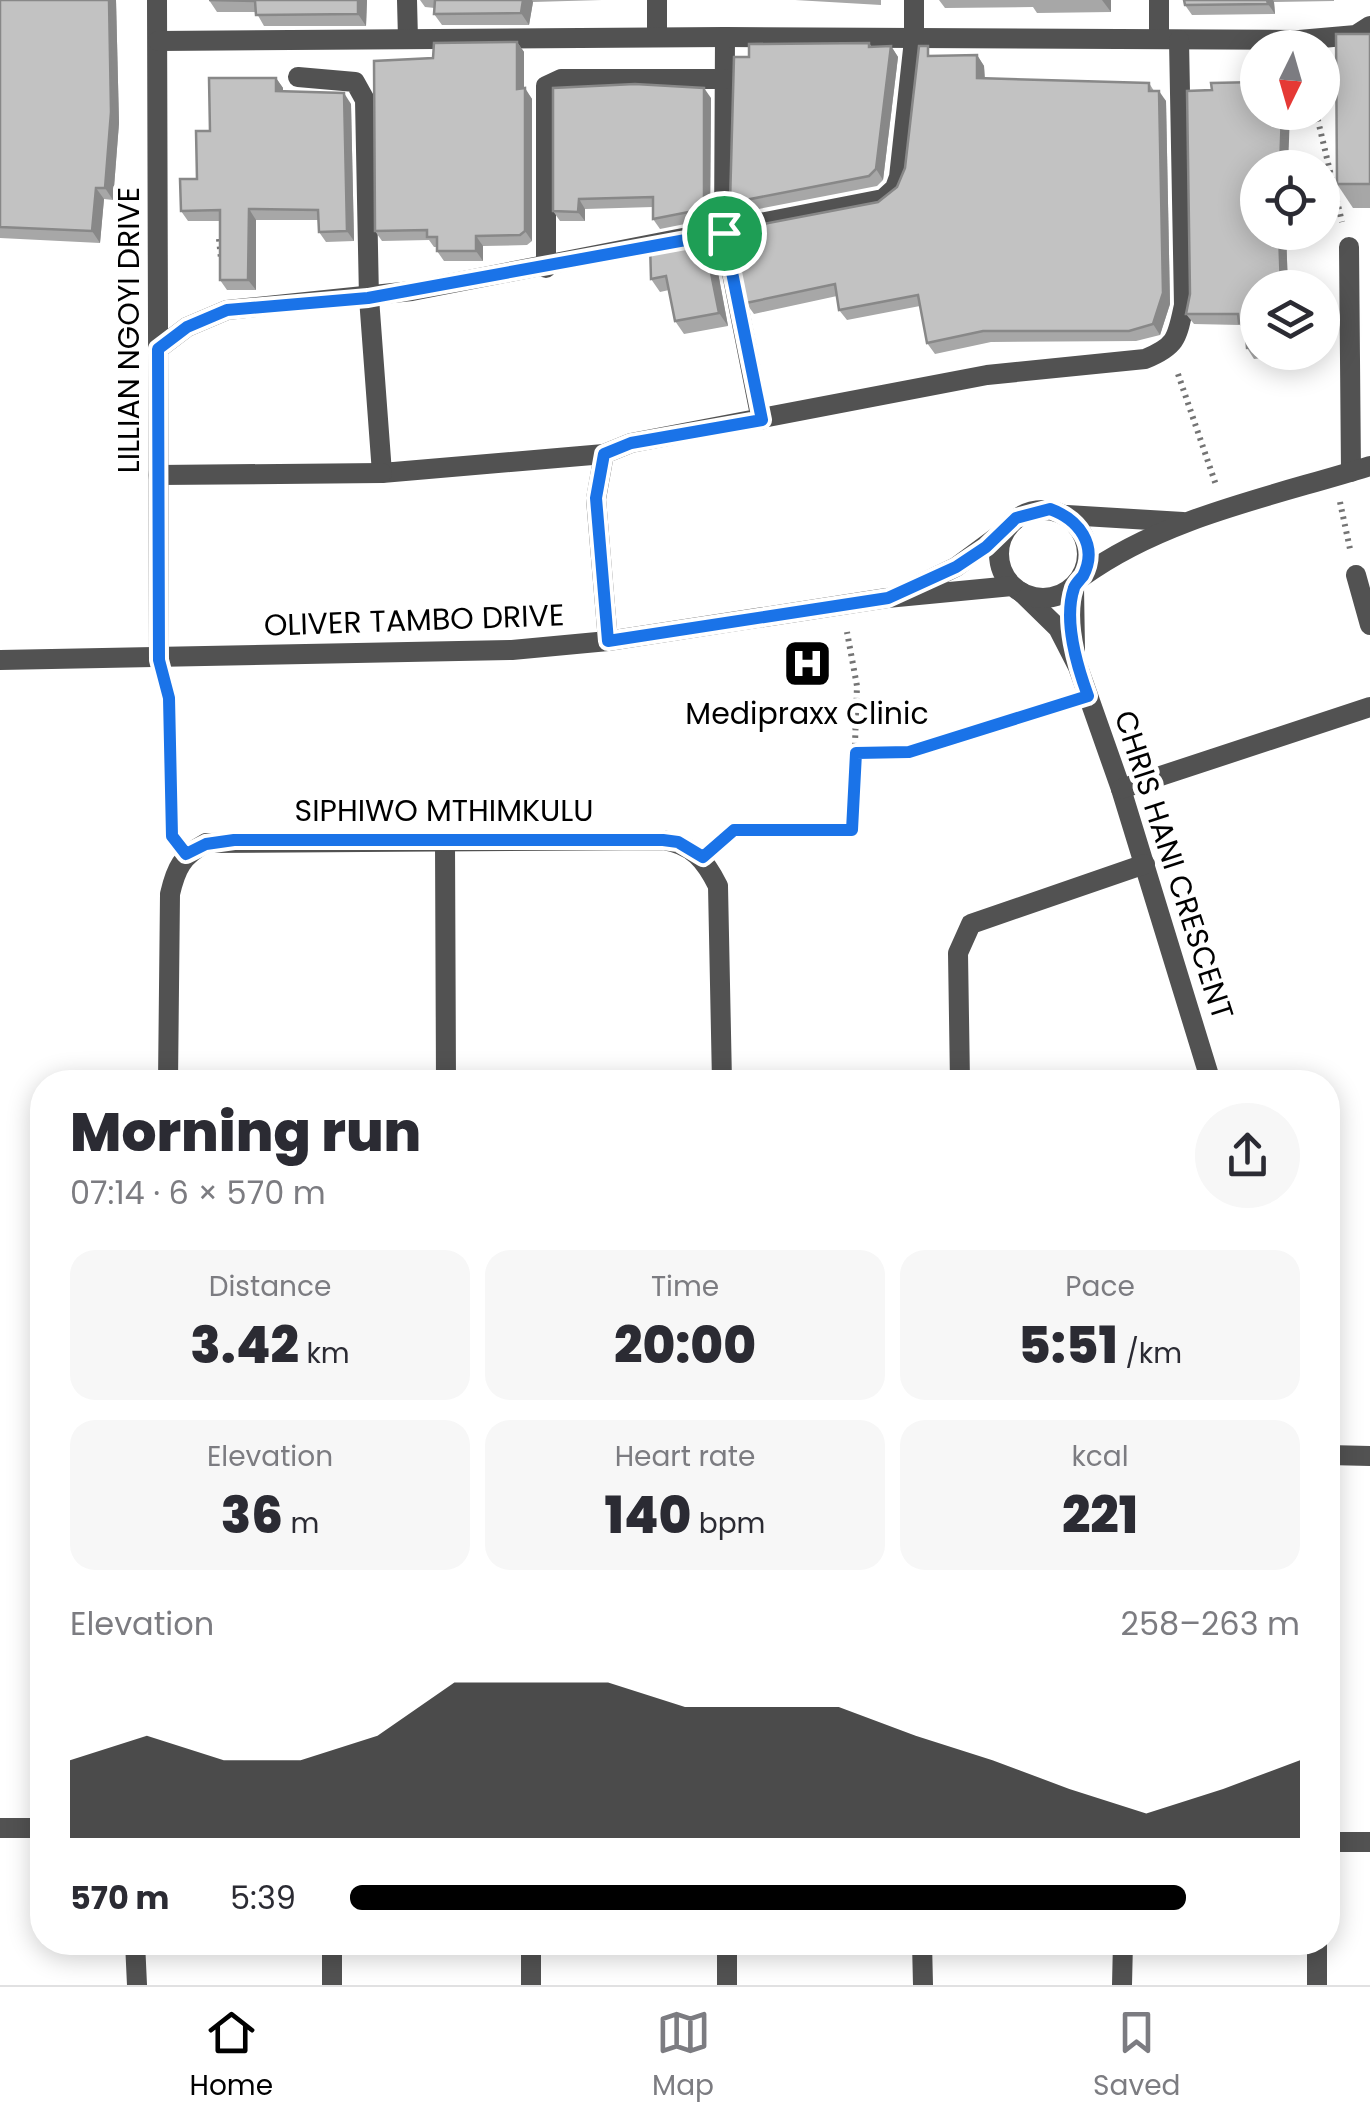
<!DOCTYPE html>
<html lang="en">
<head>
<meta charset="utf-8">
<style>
	body { margin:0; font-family:Poppins,sans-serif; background:#f7f7f7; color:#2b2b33; height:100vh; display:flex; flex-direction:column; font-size:38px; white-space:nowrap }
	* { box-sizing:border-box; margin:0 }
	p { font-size:32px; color:#7c7c81 }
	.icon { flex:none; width:55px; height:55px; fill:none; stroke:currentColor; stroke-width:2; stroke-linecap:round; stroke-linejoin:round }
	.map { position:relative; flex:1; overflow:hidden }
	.side { position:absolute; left:30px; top:1070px; width:1310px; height:885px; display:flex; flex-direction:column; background:#fff; border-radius:40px; box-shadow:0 5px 25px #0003 }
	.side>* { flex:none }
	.needle { width:65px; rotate:185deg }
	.fabs { position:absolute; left:1240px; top:30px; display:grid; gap:20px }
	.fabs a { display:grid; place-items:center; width:100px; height:100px; border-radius:50%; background:#fff; box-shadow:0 5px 25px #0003; font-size:50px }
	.pin { position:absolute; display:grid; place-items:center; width:85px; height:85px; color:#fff; margin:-42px; border:5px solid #fff; border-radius:50%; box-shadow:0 2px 10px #0007 }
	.round { display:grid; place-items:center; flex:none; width:105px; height:105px; border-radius:52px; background:#f7f7f7 }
	.head { display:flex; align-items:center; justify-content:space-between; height:170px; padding:0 40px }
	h1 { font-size:55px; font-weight:800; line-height:75px }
	.figures { display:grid; grid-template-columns:repeat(3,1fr); gap:15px; height:170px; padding:10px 40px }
	.figures div { display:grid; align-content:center; border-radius:25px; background:#f7f7f7; text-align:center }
	.figures b { font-size:50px; font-weight:800 }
	.figures small { font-size:28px; font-weight:400 }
	.figures p { font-size:28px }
	.chart { height:280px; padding:20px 40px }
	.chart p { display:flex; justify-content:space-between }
	.chart svg { width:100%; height:180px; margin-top:10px; fill:#000; opacity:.7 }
	ul { padding:0 40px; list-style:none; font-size:32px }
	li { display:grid; grid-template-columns:160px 120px 1fr; align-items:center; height:75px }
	li i { height:25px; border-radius:12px; background:#000 }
	.menu { display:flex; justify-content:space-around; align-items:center; height:140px; border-top:2px solid #e1e1e2; background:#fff; font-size:28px; color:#7c7c81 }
	.menu a { display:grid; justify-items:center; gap:5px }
	.menu .on { color:#000 }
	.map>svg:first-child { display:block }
</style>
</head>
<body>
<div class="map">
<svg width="1370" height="1985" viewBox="0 0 1370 1985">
	<rect width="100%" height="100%" fill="#fff"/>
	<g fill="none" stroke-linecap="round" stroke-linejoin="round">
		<g stroke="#747474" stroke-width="6" stroke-dasharray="2.5 5" stroke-linecap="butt">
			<path d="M 1316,112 L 1342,222"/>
			<path d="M 219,239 L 221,259"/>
			<path d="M 1178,374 L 1216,485"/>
			<path d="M 1340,502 L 1350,549"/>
			<path d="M 166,686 L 172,833"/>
			<path d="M 856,753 L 909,752 L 1063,703"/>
			<path d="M 723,840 L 734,830 L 852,830 L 857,686 L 847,632"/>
		</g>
		<path stroke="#525252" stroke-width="20" d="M 1349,247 L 1351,472"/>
		<g stroke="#525252" stroke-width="20">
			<path d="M 157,0 L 159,659"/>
			<path d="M 407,0 L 408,39"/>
			<path d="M 657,0 L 657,37"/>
			<path d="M 1159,0 L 1159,39"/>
			<path d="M 725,37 L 724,233 L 761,420"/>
			<path d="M 158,41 L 725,37 L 1299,40 L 1356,35 L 1370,26"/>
			<path d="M 298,77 L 355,82 L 365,100 L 369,298 L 382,473 L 604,454"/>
			<path d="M 546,268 L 546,86 L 561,79 L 724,79"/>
			<path d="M 158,349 L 187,327 L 227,310 L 412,291 L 883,199 L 895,188 L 899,177 L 914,40 L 914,0"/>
			<path d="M 158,475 L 382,473"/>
			<path d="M 1356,575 L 1370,625"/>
			<path d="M 1074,587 L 1075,650"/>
			<path d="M 1021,592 L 1058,628 L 1078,667 L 1121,789 L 1211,1082"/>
			<path d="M 608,641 L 596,499 L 604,454 L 631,443 L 987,375 L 1145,359 C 1177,346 1177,338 1184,305 L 1179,40"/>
			<path d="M 1121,789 L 1370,707"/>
			<path d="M 445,842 L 446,1082"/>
			<path d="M 168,1082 L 170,894 C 176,868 182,856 206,843 L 663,840 C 693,845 705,860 718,886 L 722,1082"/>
			<path d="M 960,1082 L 958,953 L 971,924 L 1145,864"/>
			<path d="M 1328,1455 L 1370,1456"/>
			<path d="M 0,1828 L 42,1828"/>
			<path d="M 1328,1842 L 1370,1842"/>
			<path d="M 135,1942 L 137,1985"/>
			<path d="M 332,1942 L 332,1985"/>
			<path d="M 531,1942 L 531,1985"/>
			<path d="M 727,1942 L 727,1985"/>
			<path d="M 922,1942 L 923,1985"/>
			<path d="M 1122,1985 L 1123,1942"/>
			<path d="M 1317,1985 L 1317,1942"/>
		</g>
		<g stroke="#525252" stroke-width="20">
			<circle cx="1043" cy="554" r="44"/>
			<path d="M 1067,515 L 1183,522"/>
			<path d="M 1082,577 C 1164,517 1274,496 1370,466"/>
			<path d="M 908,590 L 956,567 L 1002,533"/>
			<path d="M 0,660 L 512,650 L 608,641 L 887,598 L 1012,586"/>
		</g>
	</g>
	<g fill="#a7a7a7">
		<path d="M 0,0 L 116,0 L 119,123 L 113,200 L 104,199 L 100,243 L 0,238 Z"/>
		<path d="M 209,0 L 367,0 L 366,26 L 264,26 L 256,12 L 217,12 Z"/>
		<path d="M 420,0 L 602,0 L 533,2 L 529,25 L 442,25 L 434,14 L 435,8 L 425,7 Z"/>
		<path d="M 795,0 L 881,0 L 881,5 Z"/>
		<path d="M 939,0 L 1111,0 L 1111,12 L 1037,13 L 1033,7 L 945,8 Z"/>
		<path d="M 1184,0 L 1334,0 L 1334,1 L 1274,2 L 1275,14 L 1192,15 L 1185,5 Z"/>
		<path d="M 1370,34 L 1370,208 L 1353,208 L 1337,184 Z"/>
		<path d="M 517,42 L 524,52 L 524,88 L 532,99 L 532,241 L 527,245 L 483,246 L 483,261 L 444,261 L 437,251 L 437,247 L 434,247 L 429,240 L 382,241 L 375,231 L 433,58 Z"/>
		<path d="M 869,43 L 872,47 L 891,46 L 898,57 L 883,180 L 877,186 L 738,213 L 730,203 Z"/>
		<path d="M 977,55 L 984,66 L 985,78 L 1149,83 L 1154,91 L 1166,101 L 1170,304 L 1160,335 L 1136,341 L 991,342 L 935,354 L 927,343 L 920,306 L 847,320 L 839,310 L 837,296 L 754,314 L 746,303 L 897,187 L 905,168 L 935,56 Z"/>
		<path d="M 276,78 L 283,88 L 283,91 L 351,104 L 354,241 L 326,242 L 319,232 L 318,220 L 256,220 L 256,290 L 227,290 L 220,280 L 220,221 L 188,221 L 181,211 L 197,179 L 210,131 Z"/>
		<path d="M 1212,90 L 1258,232 L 1286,232 L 1288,288 L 1258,288 L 1258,352 L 1290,352 L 1290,355 L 1254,359 L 1247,348 L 1246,332 L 1240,325 L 1194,324 L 1186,314 L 1190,294 Z"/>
		<path d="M 711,98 L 710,219 L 660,229 L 653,219 L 653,207 L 585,209 L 585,221 L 560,221 L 553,211 Z"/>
		<path d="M 703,233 L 713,246 L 728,326 L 684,334 L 675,321 L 669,290 L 660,292 L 651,279 Z"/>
	</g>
	<g fill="#888">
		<path d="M 109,0 L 116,0 L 119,123 L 113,200 L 105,188 Z"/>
		<path d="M 358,0 L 367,0 L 366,26 L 358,14 Z"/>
		<path d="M 523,0 L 532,0 L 533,2 L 529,25 L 521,13 Z"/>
		<path d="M 1102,0 L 1111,0 L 1111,12 Z"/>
		<path d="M 1267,0 L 1273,0 L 1274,2 L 1275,14 L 1268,4 Z"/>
		<path d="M 517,42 L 524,52 L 524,99 L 517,89 Z"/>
		<path d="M 891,46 L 898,57 L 883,180 L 876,169 Z"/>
		<path d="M 977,55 L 984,66 L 985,88 L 977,78 Z"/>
		<path d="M 276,78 L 283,88 L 283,101 L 276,91 Z"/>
		<path d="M 525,88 L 532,99 L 532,241 L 525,231 Z"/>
		<path d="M 704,88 L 711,98 L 710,219 L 704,209 Z"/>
		<path d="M 1159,91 L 1166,101 L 1170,304 L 1160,335 L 1153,324 Z"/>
		<path d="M 344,93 L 351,104 L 354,241 L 347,231 Z"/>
		<path d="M 1282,112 L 1290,112 L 1288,168 L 1280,168 Z"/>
		<path d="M 96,188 L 104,199 L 100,243 L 92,231 Z"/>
		<path d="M 579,199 L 585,209 L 585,221 L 578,212 Z"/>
		<path d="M 249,209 L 256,220 L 256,290 L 248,280 Z"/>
		<path d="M 1279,232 L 1286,232 L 1288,288 L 1281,288 Z"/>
		<path d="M 703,233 L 713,246 L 728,326 L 719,313 Z"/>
		<path d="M 476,236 L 483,246 L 483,261 L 476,251 Z"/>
	</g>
	<g fill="#c2c2c2" stroke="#888" stroke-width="2.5">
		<path d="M 0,0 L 109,0 L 111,112 L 105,188 L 96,188 L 92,231 L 0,227 Z"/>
		<path d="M 209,0 L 358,0 L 358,14 L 256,15 L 255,1 Z"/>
		<path d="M 435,0 L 523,0 L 521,13 L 434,14 Z"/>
		<path d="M 1184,0 L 1267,0 L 1268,4 L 1185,5 Z"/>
		<path d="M 1336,34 L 1370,34 L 1370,184 L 1337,184 Z"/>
		<path d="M 517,42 L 517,89 L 525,88 L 525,231 L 520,235 L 476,236 L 476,251 L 437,251 L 437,237 L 427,237 L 427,230 L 375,231 L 374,61 L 433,58 L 434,43 Z"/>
		<path d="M 869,43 L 869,47 L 891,46 L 876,169 L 869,176 L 730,203 L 734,57 L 749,57 L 749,44 Z"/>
		<path d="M 919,46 L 928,46 L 928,56 L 977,55 L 977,78 L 1149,83 L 1149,91 L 1159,91 L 1163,293 L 1153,324 L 1129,331 L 983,331 L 927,343 L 918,295 L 839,310 L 835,284 L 746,303 L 732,230 L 878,202 L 897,187 L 905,168 Z"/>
		<path d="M 209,78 L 276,78 L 276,91 L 344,93 L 347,231 L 319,232 L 318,210 L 249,209 L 248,280 L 220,280 L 220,210 L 181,211 L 180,179 L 197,179 L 196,131 L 210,131 Z"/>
		<path d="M 1258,82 L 1258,112 L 1282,112 L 1280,168 L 1258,168 L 1258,232 L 1279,232 L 1281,288 L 1258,288 L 1258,347 L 1247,348 L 1245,323 L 1239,323 L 1238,314 L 1186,314 L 1190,294 L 1187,91 L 1212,90 L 1211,83 Z"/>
		<path d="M 635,84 L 704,88 L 704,209 L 653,219 L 653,197 L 579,199 L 578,212 L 553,211 L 553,88 Z"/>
		<path d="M 703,233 L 719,313 L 675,321 L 666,276 L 651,279 L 650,243 Z"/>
	</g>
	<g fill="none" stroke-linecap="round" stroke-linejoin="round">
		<defs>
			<path id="route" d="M 724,233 L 762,420 L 631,443 L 604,454 L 596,498 L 608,641 L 888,598 L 956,567 L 986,547 L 1016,518 L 1050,509 C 1078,519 1099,545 1083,576 C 1082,577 1074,586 1074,588 C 1063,621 1077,666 1088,696 L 909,752 L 856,753 L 852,830 L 734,830 L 703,857 L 678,842 L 663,840 L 234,840 L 206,844 L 186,854 L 172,836 L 169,698 L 159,660 L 158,349 L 187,327 L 227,310 L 368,298 Z"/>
		</defs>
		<use href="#route" stroke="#fff" stroke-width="20"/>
		<use href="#route" stroke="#1a73e8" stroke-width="12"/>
	</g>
	<defs>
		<symbol id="hospital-square" viewBox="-11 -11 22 22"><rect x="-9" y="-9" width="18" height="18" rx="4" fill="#000" stroke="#fff"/><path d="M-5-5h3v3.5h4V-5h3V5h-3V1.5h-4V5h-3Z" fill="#fff"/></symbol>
	</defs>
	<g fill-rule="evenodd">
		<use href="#hospital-square" x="780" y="636" width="55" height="55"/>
	</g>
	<g text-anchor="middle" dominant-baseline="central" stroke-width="10" stroke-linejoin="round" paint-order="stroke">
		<g font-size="30" fill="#000" stroke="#fff">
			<text transform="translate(128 330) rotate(-90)">LILLIAN NGOYI DRIVE</text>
			<text transform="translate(414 620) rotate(-2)">OLIVER TAMBO DRIVE</text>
			<text x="444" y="810">SIPHIWO MTHIMKULU</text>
			<text transform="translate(1174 865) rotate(72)">CHRIS HANI CRESCENT</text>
		</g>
		<g font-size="30" fill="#000" stroke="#fff">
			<text x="807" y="713">Medipraxx Clinic</text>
		</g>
	</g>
</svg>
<div class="fabs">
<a><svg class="needle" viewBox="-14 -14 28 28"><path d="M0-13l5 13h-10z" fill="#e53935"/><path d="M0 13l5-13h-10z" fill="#7c7c81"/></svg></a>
<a><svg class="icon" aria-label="locate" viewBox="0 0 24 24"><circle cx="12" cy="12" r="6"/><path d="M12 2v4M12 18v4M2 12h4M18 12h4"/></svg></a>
<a><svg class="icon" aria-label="layers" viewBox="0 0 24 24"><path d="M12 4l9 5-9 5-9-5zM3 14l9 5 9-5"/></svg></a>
</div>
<div class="pin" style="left:724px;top:233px;background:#1e9e55"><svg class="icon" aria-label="arrive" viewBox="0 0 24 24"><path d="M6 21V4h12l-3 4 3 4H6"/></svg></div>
<section class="side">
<div class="head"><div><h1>Morning run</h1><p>07:14 · 6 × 570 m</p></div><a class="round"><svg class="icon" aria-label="share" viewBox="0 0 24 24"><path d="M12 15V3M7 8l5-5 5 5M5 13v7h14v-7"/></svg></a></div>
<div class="figures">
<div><p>Distance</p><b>3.42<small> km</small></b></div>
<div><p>Time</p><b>20:00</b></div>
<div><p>Pace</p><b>5:51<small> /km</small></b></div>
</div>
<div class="figures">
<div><p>Elevation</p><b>36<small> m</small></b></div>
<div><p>Heart rate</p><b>140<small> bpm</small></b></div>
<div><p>kcal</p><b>221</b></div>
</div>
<div class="chart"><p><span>Elevation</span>258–263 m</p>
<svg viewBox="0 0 160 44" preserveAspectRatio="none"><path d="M0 44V25L10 19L20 25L30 25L40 19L50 6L60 6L70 6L80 12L90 12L100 12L110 19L120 25L130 32L140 38L150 32L160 25V44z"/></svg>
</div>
<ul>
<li><b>570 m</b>5:39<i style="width:88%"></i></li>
</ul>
</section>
</div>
<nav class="menu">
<a class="on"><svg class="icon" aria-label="home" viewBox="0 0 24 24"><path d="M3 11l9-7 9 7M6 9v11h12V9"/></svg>Home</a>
<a><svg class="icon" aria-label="map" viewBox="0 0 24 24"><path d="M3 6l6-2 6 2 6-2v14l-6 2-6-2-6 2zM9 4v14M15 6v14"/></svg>Map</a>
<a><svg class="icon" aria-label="saved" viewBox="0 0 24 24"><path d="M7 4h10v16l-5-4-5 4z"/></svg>Saved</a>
</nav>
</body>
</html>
